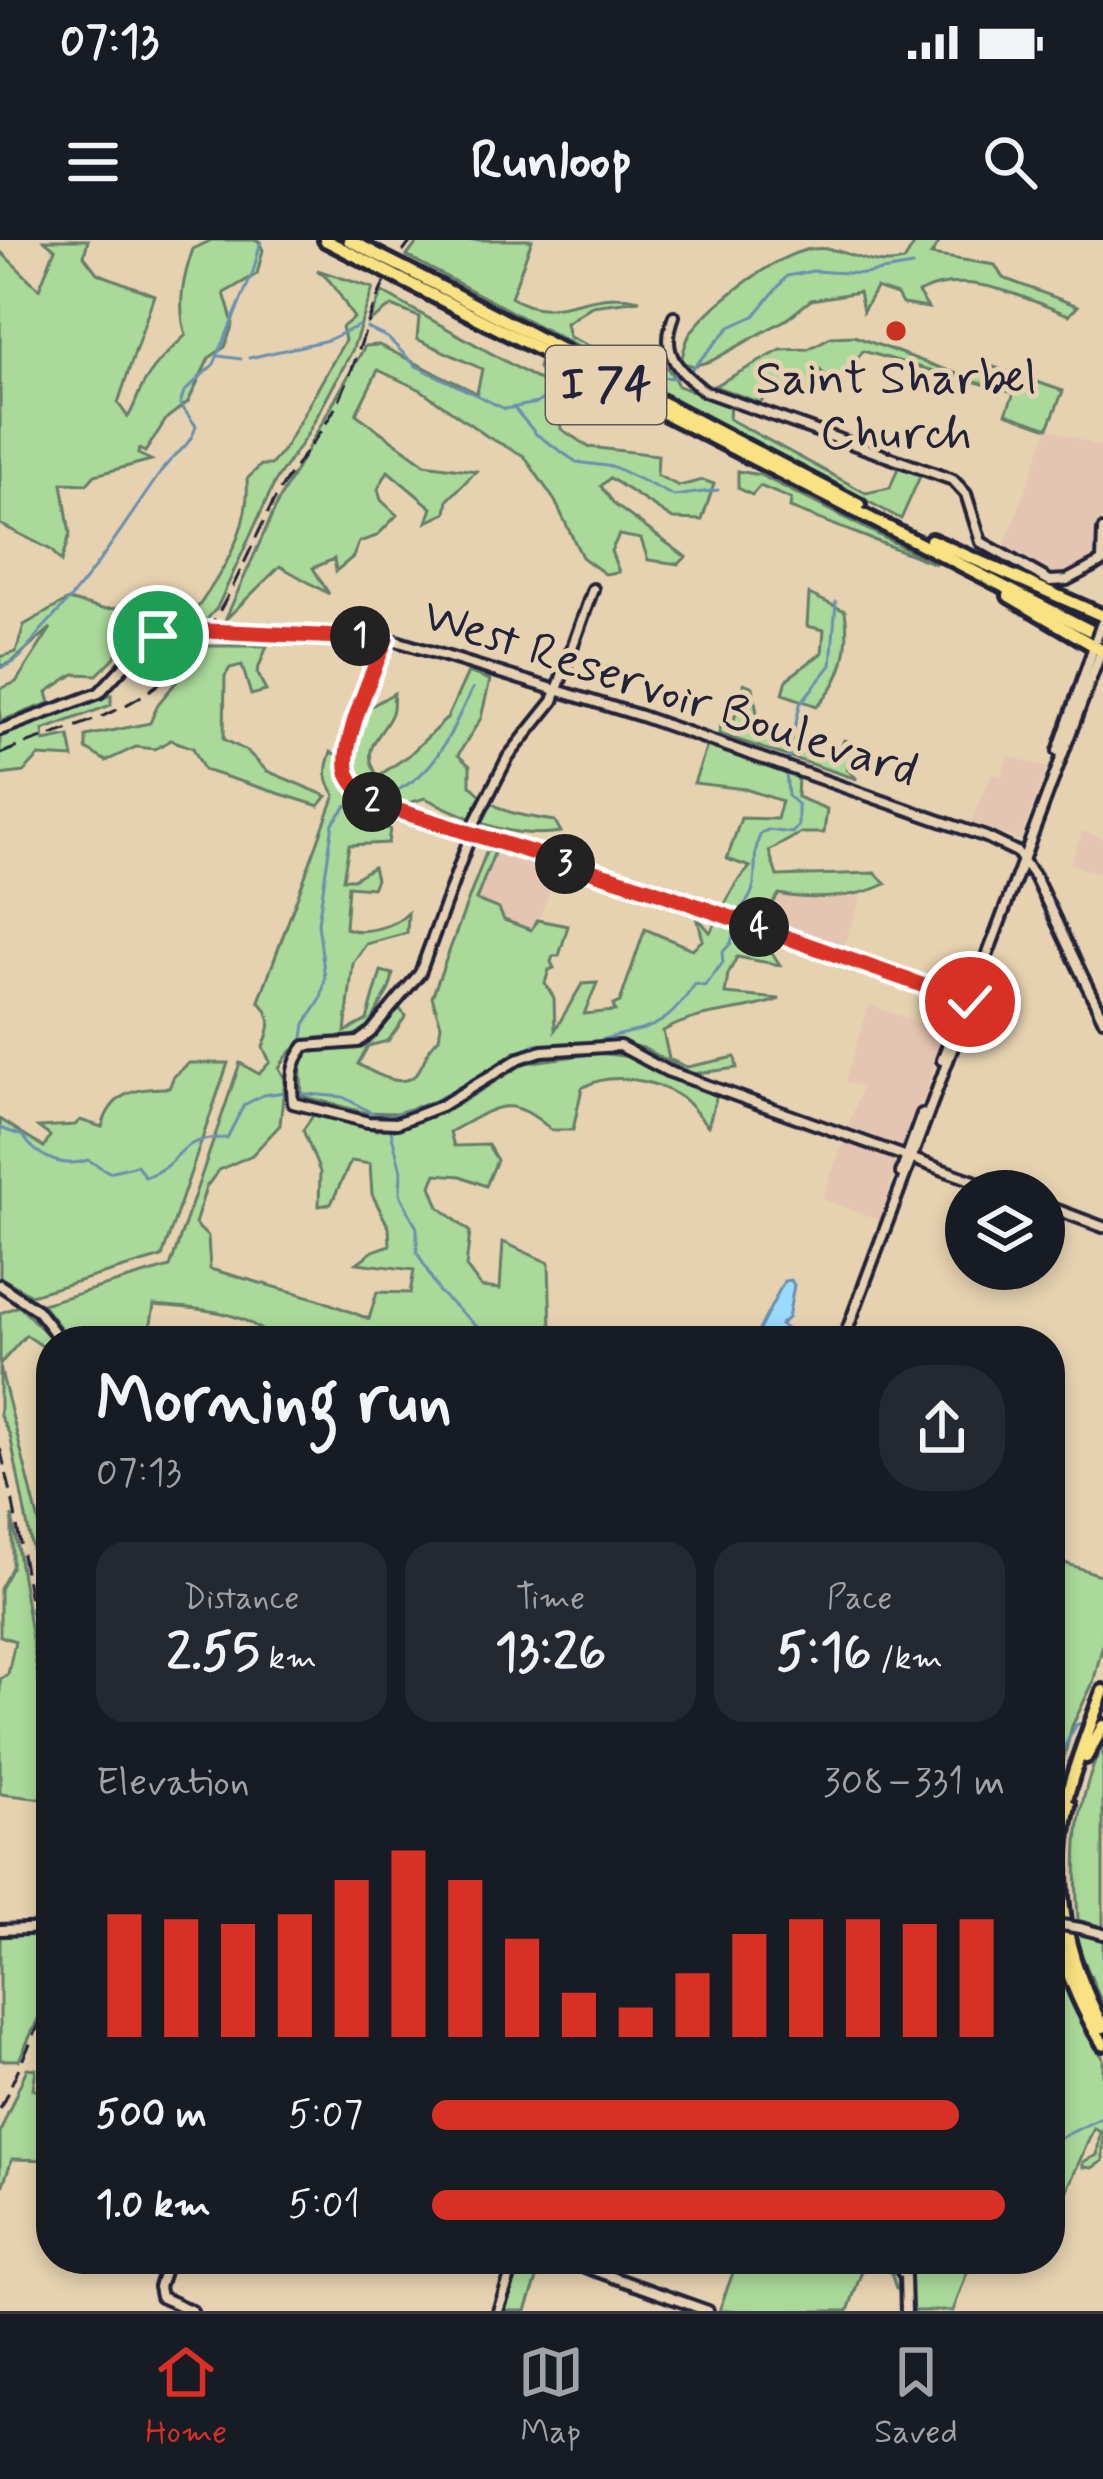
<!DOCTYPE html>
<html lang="en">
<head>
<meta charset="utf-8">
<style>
	body { margin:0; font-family:Mynerve,sans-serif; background:#242831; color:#f1f3f6; height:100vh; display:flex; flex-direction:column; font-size:45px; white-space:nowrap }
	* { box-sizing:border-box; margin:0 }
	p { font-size:39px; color:#9ea1a6 }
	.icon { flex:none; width:66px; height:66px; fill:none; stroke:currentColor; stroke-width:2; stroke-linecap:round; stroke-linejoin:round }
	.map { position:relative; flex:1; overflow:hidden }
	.panel { position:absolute; left:36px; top:1086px; width:1029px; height:948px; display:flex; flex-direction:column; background:#171b24; border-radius:48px; box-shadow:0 6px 18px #0003 }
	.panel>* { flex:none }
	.tools { position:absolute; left:945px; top:930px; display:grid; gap:24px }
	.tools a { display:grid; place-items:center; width:120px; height:120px; border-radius:50%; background:#171b24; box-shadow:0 6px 18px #0003; font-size:60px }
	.pin { position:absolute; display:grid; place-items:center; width:102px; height:102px; color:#fff; margin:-51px; border:6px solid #fff; border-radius:50%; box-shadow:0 3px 12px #0007 }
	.km { position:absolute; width:60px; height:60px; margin:-30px; border-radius:50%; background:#222; color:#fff; font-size:33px; line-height:60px; text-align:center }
	.round { display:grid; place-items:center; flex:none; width:126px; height:126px; border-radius:48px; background:#242831 }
	.summary { display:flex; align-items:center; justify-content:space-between; height:204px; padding:0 60px }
	h1 { font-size:66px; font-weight:800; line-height:90px }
	.stats { display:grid; grid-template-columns:repeat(3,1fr); gap:18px; height:204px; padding:12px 60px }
	.stats div { display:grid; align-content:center; border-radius:30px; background:#242831; text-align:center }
	.stats b { font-size:51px; font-weight:800 }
	.stats small { font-size:33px; font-weight:400 }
	.stats p { font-size:33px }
	.chart { height:336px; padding:24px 60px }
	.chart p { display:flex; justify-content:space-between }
	.chart svg { width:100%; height:216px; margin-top:12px; stroke:#d93025; stroke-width:6 }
	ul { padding:0 60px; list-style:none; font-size:39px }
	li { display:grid; grid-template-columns:192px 144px 1fr; align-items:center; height:90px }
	li i { height:30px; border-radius:15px; background:#d93025 }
	.status { display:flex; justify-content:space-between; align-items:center; height:84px; padding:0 60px; background:#171b24; direction:ltr }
	.status svg { height:33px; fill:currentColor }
	header { display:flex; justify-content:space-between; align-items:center; height:156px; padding:0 60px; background:#171b24; font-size:54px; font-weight:800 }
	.dock { display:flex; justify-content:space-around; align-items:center; height:168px; border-top:3px solid #363941; background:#171b24; font-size:33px; color:#9ea1a6 }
	.dock a { display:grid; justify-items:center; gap:6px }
	.dock .selected { color:#d93025 }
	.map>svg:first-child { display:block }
</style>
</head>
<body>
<div class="status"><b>07:13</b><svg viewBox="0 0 49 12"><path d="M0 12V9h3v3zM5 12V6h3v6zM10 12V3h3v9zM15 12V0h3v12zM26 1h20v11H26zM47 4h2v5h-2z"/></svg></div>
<header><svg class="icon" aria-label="menu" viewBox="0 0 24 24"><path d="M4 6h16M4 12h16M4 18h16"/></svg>Runloop<svg class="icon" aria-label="search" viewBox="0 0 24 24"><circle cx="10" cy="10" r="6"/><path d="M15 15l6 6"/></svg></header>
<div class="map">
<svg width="1103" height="2071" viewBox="0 0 1103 2071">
	<rect width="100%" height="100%" fill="#e6d2b0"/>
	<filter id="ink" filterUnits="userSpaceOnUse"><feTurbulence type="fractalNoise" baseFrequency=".00833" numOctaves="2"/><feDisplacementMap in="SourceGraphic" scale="24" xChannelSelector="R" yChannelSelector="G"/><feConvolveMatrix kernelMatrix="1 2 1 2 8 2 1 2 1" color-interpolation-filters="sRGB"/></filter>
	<g filter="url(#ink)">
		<g fill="#e4c5b2">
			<path d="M 1048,188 L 1103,208 L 1103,278 L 1099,289 L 1103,291 L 1103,314 L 1059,336 L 1003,311 Z"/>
			<path d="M 1009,516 L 1047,528 L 1020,600 L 970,585 L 992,533 L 1001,537 Z"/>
			<path d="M 1083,591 L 1103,598 L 1103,635 L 1070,624 Z"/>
			<path d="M 489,607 L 547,624 L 542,639 L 553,643 L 534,691 L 504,680 L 470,658 Z"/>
			<path d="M 818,636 L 863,651 L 841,713 L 734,674 Z"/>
			<path d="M 869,765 L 946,792 L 918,874 L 906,904 L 900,906 L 848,887 L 862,847 L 845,841 Z"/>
			<path d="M 843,901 L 897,922 L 880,980 L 822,959 Z"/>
		</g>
		<g fill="#aad999" stroke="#667e6a" stroke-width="3">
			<path d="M 44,0 L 88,0 L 84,16 L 97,33 L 154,55 L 118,163 L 128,177 C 134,168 136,159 141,149 C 150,129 170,110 186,95 C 177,66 183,38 193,9 L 212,0 L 258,0 L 263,10 L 257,34 L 224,53 L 233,83 L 225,107 L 209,118 L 188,162 L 167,178 L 145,212 L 139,209 L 138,214 L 151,220 L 95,235 L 87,244 L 62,243 L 70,294 L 61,322 L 51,310 L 0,284 L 0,11 L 39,49 L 55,9 Z"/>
			<path d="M 419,0 L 532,0 L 511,57 C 556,87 585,46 640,60 L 592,66 L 566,83 L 569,97 C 581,102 593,109 606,111 C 639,117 663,109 678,146 L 730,164 L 729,179 L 866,253 L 890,248 L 899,225 L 922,232 L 901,279 L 407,16 Z"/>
			<path d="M 917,0 L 941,0 L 931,15 L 995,25 L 1003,38 L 1078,66 L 1069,75 C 1021,57 967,28 918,53 L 928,68 L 902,64 L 897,55 L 876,48 L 863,71 L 859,52 L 811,60 L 787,79 L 711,121 L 693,126 L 681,122 C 684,110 686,97 695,87 C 717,61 778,13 812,9 C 845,5 867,30 904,21 Z"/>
			<path d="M 317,30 L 373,48 L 352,111 L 307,195 L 275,242 L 217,368 L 201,386 L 189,380 C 218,339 251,293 247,239 L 261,225 L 271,225 L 284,209 L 345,100 L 342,87 L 354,78 C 341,59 336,43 317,30 Z"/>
			<path d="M 382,52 L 535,138 L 562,147 L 538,128 L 540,121 L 643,176 L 636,178 L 578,150 L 570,176 L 560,176 L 561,189 L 589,207 L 658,215 L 657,235 L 679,246 L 703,240 L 714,244 L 702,280 L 673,279 L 610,238 L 601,246 L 615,265 L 686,317 L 679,324 L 648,320 L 641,299 L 619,295 L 611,311 L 619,332 L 605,334 L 582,317 L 555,261 L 524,216 L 488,197 L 421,150 L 378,130 L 356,174 L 425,224 L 476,231 L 448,260 L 446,273 L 427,282 L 432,268 L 388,231 L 378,249 L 381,260 L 397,275 L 377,296 L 359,302 L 353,317 L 336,331 L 334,319 L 313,328 L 329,354 L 280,326 L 225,380 L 279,260 L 365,106 L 379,105 L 477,153 L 482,129 L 417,99 L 419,77 L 392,66 L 369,82 Z"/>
			<path d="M 854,96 L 957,134 L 994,127 L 1063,151 L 1048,188 L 1006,173 L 1014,153 L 959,137 L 941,146 L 944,134 L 863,111 L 836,148 L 819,129 L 814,156 L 785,148 L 770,150 L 760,163 L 714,146 L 781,110 L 808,109 L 831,97 Z"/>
			<path d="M 738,231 L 760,235 L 936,324 L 790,268 L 791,259 L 760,246 L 752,255 L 738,248 Z"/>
			<path d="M 809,354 L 845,371 C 851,406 843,441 817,466 L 783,454 L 787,439 L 822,413 L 824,390 L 807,386 Z"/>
			<path d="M 68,360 L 102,369 L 120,368 L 135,383 L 114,418 L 97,435 L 74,434 L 47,452 L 50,463 L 0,481 L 0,449 L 16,442 L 51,388 L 11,423 L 0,426 L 0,417 L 16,412 L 24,385 Z"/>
			<path d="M 206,406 L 267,406 L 257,432 L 266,451 L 251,455 L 242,425 L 230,428 L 225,436 L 224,499 L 248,512 L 267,531 L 327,556 L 319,566 L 204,530 L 193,508 L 171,500 L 155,509 L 136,507 L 106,521 L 86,509 L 86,496 L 150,483 L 158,464 Z"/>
			<path d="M 468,432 L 490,440 L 481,478 L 458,515 L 470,526 L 470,545 C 499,574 516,575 555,581 L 561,592 C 510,600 470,579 425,558 L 399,566 L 363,547 L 351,521 L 368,468 L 394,453 C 393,460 394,467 392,473 C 383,496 358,507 378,536 L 408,516 L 447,478 Z"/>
			<path d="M 744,443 L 753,447 L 760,494 L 803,514 L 838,515 L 844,500 L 854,503 L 847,529 L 857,539 L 719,494 L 722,478 L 734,480 Z"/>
			<path d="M 111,455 L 111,465 L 43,490 L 44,501 L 69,496 L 73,518 L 39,516 L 24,532 L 0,535 L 0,496 Z"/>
			<path d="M 707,506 L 798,537 L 797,557 L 827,569 L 824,593 L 801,593 L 769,611 L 777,636 L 875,633 L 886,644 C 858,658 810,661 779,654 L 764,677 L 809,699 L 722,670 L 736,643 L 750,627 L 727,619 L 741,578 L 777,579 L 782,561 L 745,549 L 694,543 Z"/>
			<path d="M 331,512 L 340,516 L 347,547 L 374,571 L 367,581 L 390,589 L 388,603 L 349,605 L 343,639 L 353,639 L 373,627 L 376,639 L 372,648 L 348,646 L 345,688 C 362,695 395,687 408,673 L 407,693 L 366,704 L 353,723 L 345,792 L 367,780 L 381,731 L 393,734 C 390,753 385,754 378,769 C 352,827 315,766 279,828 L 285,839 L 280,885 L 252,915 L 219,930 L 206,947 L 195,984 L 208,997 L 210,1029 L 318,1059 L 369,1079 L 377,1052 L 410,1053 L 414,1030 L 357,1023 L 373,1011 L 390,1005 L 389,988 L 372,954 L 370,924 L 351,921 L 331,964 L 319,966 L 320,932 L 303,890 L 314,874 L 376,890 L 407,886 L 464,861 L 525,823 L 598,813 L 632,817 L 717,855 L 708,886 C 700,878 691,864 682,858 C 655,839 610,831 582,848 L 573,890 L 551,890 C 509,851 495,868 450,892 L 454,906 L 488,905 L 497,920 L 486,946 L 461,936 L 436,934 L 431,946 L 439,967 L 470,992 L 466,1027 L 481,1047 L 500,1049 L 503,1002 L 549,1023 L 551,1090 L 571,1101 L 273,1101 C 245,1068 194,1069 154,1065 L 148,1101 L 71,1101 L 42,1064 L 170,1027 L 240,823 L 259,834 L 270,822 L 263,807 C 271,788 274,777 259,761 L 335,555 C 325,540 324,530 331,512 Z"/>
			<path d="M 487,610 L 495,611 L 476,660 L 499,669 L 504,680 L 531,690 L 537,680 L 568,686 L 559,716 L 553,716 L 551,722 L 554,728 L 549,730 L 545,743 L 554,758 L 555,790 L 582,744 L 597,743 L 584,774 L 615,771 L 613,765 L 620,762 L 645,689 L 692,709 L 703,700 L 697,677 L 710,692 L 719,679 L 767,705 L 780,725 L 737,717 L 728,734 L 725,754 L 780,759 C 737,775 706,768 663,791 L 669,819 L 687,827 L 735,817 L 737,828 L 692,834 L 643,808 L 616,801 L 515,812 L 447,857 L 397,873 L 363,872 L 302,856 L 300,819 L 305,811 C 330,807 352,815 372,796 C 381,787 386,774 396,765 L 406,776 L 388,801 L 368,806 L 358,824 C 374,833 406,853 419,830 C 427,817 427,809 439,798 L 441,785 L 432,757 Z"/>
			<path d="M 189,823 L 228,823 L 162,1017 L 31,1055 L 0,1037 L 0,879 L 44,907 L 50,896 L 38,887 L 75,885 L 80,880 L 102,887 C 111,853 136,847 169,848 L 174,836 Z"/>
			<path d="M 19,1066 L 53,1100 L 51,1112 L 26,1095 L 0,1124 L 0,1073 Z"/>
			<path d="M 0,1127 L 44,1302 L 51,1305 L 51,1313 L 33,1314 L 10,1195 L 0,1176 Z"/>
			<path d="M 12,1275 L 51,1517 L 51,1560 L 0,1554 L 0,1439 L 8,1434 L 15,1401 L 0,1396 L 0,1349 L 12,1327 Z"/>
			<path d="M 1050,1318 L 1103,1336 L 1103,1404 L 1093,1443 L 1072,1486 L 1050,1571 Z"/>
			<path d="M 1103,1503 L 1103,1687 L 1078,1680 C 1074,1613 1074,1565 1103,1503 Z"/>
			<path d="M 51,1693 L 51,1751 L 19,1820 L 0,1820 L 0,1697 Z"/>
			<path d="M 1076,1693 L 1103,1699 L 1103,1766 L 1074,1696 Z"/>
			<path d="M 1050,1703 L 1087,1795 L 1103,1818 L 1103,1921 L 1092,1928 L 1083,1927 L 1083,1922 L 1097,1915 L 1100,1892 L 1094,1888 L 1063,1959 L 1050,1960 Z"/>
			<path d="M 27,1828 L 36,1829 L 33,1849 L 51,1858 L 51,1920 L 12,1919 L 0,1953 L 0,1892 Z"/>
			<path d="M 518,2019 L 544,2019 L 526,2071 L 501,2071 Z"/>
			<path d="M 738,2019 L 885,2019 L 900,2033 L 902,2050 L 896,2049 L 891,2032 L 865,2022 L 848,2071 L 719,2071 Z"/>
			<path d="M 899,2019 L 972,2019 L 953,2071 L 909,2071 L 909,2036 Z"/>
		</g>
		<path fill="#9adafc" stroke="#6a90af" stroke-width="3" d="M 791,1040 L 794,1045 L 788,1078 L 780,1085 L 791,1092 L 795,1101 L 760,1101 L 756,1096 L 784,1041 Z"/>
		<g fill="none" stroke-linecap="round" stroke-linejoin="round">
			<g stroke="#6a90af" stroke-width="3">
				<path d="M 367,88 L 388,98 L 416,126 L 505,169 L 537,163 L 569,141 L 591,143"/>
				<path d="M 219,116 L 241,119"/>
				<path d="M 249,118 L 328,100 L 358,86"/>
				<path d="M 688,133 L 730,87 L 754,76 L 787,36 L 813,31 L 864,34 L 912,26"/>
				<path d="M 620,136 L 683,138"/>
				<path d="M 515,169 L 536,194 L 576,222 L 614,227 L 674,256 L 718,250"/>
				<path d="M 0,428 C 25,422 29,401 46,385 C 92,338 125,283 163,229 C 175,213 191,206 196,186 L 180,164 L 184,152 L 214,124 L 253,32 L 261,1"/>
				<path d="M 788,521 L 800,464 L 831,425 L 836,362"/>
				<path d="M 376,558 C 436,542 447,497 473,448"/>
				<path d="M 736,672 C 767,650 747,621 761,593 L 768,590 L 792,593 L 798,586 L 798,565 L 788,556 L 786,532"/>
				<path d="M 302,804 L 305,784 L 321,759 L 325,739 L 318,683 L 333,583 L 346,566 L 367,559"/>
				<path d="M 588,804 C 643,784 658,800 695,744 L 705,746 L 723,722 L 722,713 L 731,703 L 735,689"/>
				<path d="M 390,887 L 401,931 L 400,954 L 417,988 L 417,1012 L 439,1052 L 493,1101"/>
				<path d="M 0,888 L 23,896 C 37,917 62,929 88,920 L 109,932 L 137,925 L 145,937 C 188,922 170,898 227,898 L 244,865 L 263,855 L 285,852 L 343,857 L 376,875 L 392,876 L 431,863 L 535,804 L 567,805"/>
				<path d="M 1050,1534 L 1076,1485 L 1082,1483"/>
				<path d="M 1050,1903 L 1103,1877"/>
			</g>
			<defs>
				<g id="secondary">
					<path d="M 674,76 C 660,113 676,128 704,151 L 953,240 L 966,254 L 981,302 L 1050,341 L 1067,340 L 1103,321"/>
					<path d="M 1102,321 L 1103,290"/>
					<path d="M 593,349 L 553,461 L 508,517 L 476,580 L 420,733 L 371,792 L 358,802 L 305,806 C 290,825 291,839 293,863 L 368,882 L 397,883 L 441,866 L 520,818 L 542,811 L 620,806 L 667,831 L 1002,951"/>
					<path d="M 385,399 C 375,429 338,506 349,534 C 357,556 380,565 399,574 L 652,650 L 970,762"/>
					<path d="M 0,490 L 99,453 L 138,411 L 167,393 L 356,396 L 396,401 L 641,476 L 986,597 L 1017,612 L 1037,640"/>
					<path d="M 1058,511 L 1094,406"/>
					<path d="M 1037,641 L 1103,779"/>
					<path d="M 942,820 L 971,744"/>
					<path d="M 901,933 L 922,874"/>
					<path d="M 1044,965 L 1103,987"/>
					<path d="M 0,1045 L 37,1070 L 61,1101"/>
					<path d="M 843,1101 L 1102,409"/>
					<path d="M 1080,1688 L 1103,1694"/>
					<path d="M 0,1690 L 51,1688"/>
					<path d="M 168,2019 L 159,2047 L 161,2057 L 192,2071"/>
					<path d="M 562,2019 L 708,2071"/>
					<path d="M 893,2019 L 905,2036 L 906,2071"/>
					<path d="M 498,2071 L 516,2019"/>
				</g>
				<g id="highway">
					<path d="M 325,0 L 374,25"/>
					<path d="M 349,0 L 380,16"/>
					<path d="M 404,28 L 859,265"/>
					<path d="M 399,38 L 1103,397"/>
					<path d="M 931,300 L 1103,376"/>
					<path d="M 1009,356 L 1103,411"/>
					<path d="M 1103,1451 C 1052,1586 1023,1672 1103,1804"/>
					<path d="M 1086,1517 L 1103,1486"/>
					<path d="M 1069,1565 C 1051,1645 1064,1715 1103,1787"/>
				</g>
			</defs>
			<use href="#secondary" stroke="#22223b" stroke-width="16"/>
			<use href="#highway" stroke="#22223b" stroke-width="20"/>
			<use href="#secondary" stroke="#e6d2b0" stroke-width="8"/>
			<use href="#highway" stroke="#f8e281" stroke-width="10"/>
			<g stroke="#22223b" stroke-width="3" stroke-dasharray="18 9" stroke-linecap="butt">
				<path d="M 0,514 C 37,498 76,489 112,472 C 210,427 230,346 275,259 C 294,223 323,195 340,158 C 368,98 367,57 412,0"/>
				<path d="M 0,1208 L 12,1257 L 51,1480"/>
				<path d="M 0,1869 L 51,1758"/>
			</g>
			<defs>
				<g id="secondary-bridge">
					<path d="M 1096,399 L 1102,383"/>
					<path d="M 1050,1683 L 1080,1688"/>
				</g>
				<g id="highway-bridge">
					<path d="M 380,16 L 404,28"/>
					<path d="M 374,25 L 399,38"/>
				</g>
			</defs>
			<use href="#secondary-bridge" stroke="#22223b" stroke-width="16" stroke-linecap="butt"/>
			<use href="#highway-bridge" stroke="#22223b" stroke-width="20" stroke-linecap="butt"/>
			<use href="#secondary-bridge" stroke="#e6d2b0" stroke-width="8"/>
			<use href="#highway-bridge" stroke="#f8e281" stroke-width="10"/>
		</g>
	</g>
	<g fill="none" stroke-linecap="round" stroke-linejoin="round" filter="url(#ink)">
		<defs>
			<path id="route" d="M 158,396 L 186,390 L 386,399 C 375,429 339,504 348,533 C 352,545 364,554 374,563 L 652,650 L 970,762"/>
		</defs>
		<use href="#route" stroke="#fff" stroke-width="24"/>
		<use href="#route" stroke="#d93025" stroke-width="15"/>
	</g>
	<circle fill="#c8321e" stroke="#e6d2b0" stroke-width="4.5" cx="896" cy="91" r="12"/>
	<g text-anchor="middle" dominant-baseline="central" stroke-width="10" stroke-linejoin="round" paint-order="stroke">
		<rect fill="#e6d2b0" stroke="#5d575e" stroke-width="3" x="546" y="106" width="120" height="78" rx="9"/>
		<g font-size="45" font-weight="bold" fill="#22223b">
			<text x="606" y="145">I 74</text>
		</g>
		<g font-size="48" fill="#22223b" stroke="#e6d2b0">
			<text x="896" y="139">Saint Sharbel<tspan x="896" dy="55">Church</tspan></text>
		</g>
		<g font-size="48" fill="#22223b" stroke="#e6d2b0">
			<text transform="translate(670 454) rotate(18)">West Reservoir Boulevard</text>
		</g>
	</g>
</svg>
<div class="tools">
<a><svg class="icon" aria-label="layers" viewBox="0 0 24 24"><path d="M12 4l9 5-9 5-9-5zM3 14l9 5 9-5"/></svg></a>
</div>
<div class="pin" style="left:158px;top:396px;background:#1e9e55"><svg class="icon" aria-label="arrive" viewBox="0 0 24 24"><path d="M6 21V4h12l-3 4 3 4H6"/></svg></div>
<div class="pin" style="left:970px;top:762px;background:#d93025"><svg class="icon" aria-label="check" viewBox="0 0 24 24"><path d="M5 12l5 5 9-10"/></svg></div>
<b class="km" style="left:360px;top:396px">1</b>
<b class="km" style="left:372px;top:562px">2</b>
<b class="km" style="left:565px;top:624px">3</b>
<b class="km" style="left:759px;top:687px">4</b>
<section class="panel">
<div class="summary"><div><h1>Morning run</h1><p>07:13</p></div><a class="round"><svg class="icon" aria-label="share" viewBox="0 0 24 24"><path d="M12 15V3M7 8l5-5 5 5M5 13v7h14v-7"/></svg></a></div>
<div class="stats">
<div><p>Distance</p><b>2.55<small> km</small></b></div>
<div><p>Time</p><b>13:26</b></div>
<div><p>Pace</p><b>5:16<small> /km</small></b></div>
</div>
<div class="chart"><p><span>Elevation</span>308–331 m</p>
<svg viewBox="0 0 160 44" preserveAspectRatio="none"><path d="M5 44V19M15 44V20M25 44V21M35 44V19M45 44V12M55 44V6M65 44V12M75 44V24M85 44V35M95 44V38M105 44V31M115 44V23M125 44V20M135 44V20M145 44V21M155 44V20"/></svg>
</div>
<ul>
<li><b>500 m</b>5:07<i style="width:92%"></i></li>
<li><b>1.0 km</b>5:01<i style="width:100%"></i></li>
</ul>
</section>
</div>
<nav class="dock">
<a class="selected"><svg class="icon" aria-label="home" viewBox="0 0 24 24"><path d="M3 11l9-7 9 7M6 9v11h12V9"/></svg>Home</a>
<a><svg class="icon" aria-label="map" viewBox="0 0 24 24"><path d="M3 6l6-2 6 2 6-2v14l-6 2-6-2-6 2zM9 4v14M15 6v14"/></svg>Map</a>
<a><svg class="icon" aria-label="saved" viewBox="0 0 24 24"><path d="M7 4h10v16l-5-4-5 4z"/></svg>Saved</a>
</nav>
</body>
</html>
